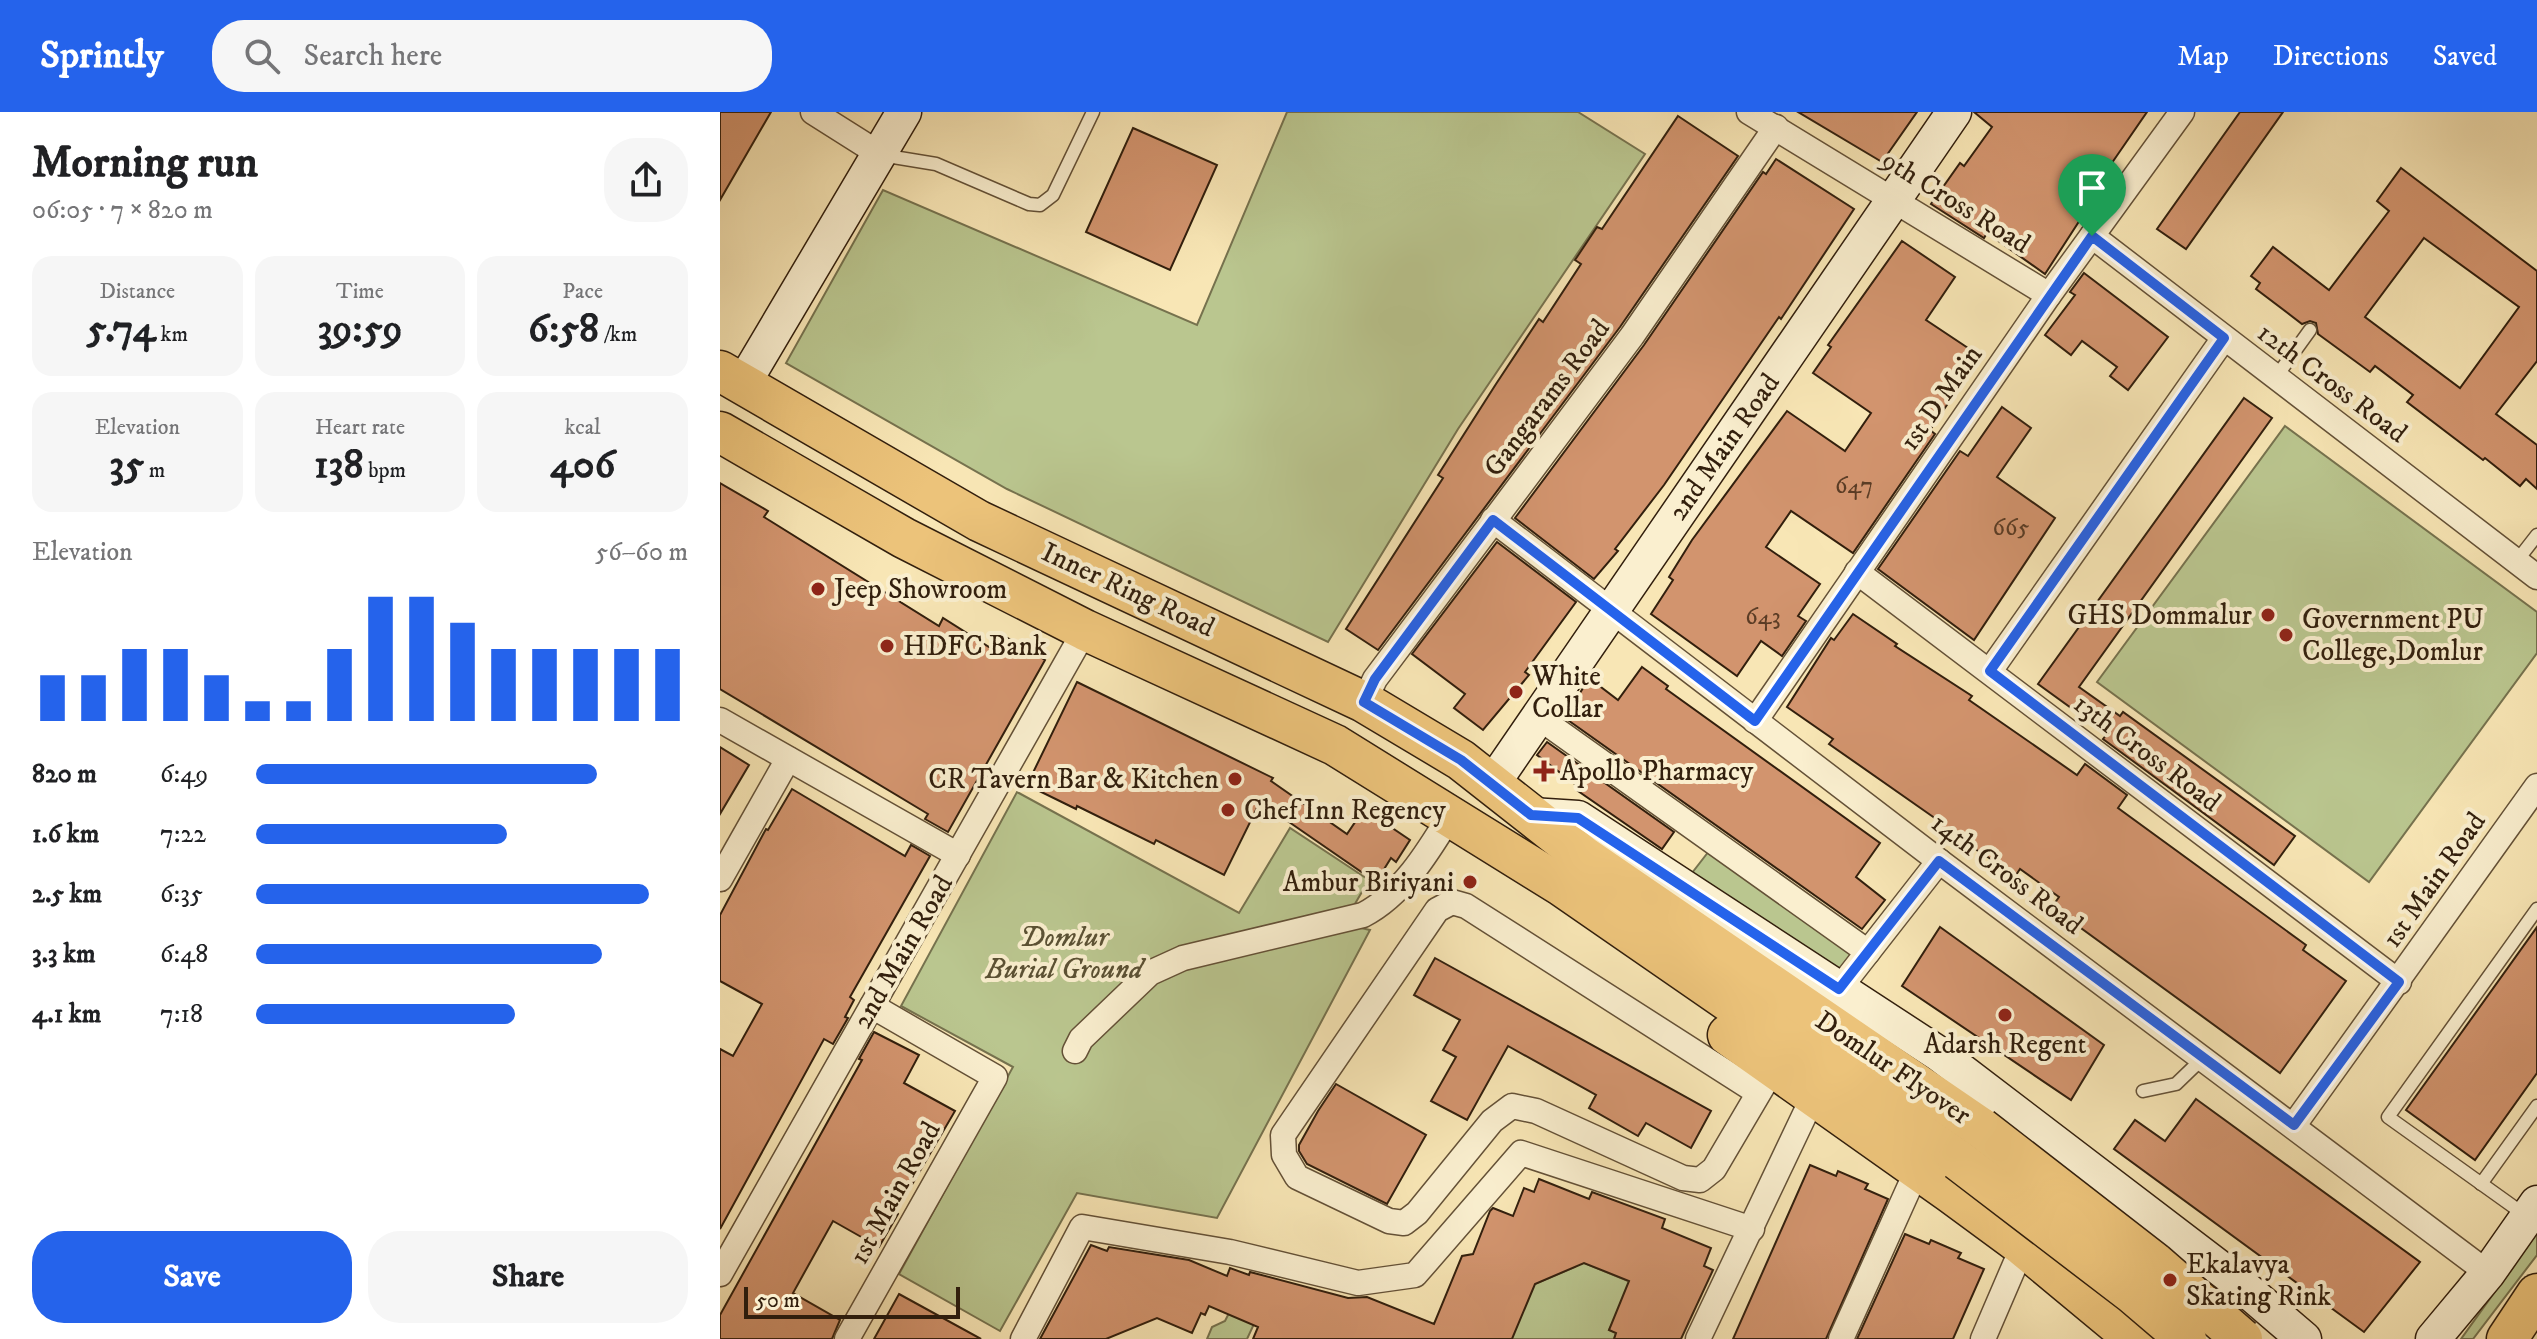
<!DOCTYPE html>
<html lang="en">
<head>
<meta charset="utf-8">
<style>
	body { margin:0; font-family:"IM FELL DW Pica",serif; background:#f6f6f6; color:#202124; height:100vh; display:flex; flex-direction:column; font-size:30px; white-space:nowrap }
	* { box-sizing:border-box; margin:0 }
	p { font-size:26px; color:#757577 }
	.icon { flex:none; width:44px; height:44px; fill:none; stroke:currentColor; stroke-width:2; stroke-linecap:round; stroke-linejoin:round }
	.map { position:relative; flex:1; overflow:hidden }
	.side { display:flex; flex-direction:column; background:#fff; width:720px }
	.side>* { flex:none }
	.scale { position:absolute; left:24px; bottom:20px; width:216px; box-sizing:border-box; padding-left:8px; border:4px solid #321f0d; border-top:0; font-size:22px; line-height:28px; white-space:nowrap; color:#321f0d; -webkit-text-stroke:6px #faefcf; paint-order:stroke }
	.pin { position:absolute; display:grid; place-items:center; width:68px; height:68px; color:#fff; margin:-82px -34px; border-radius:50% 50% 50% 0; rotate:-45deg; box-shadow:0 0 8px #0007 }
	.pin .icon { rotate:45deg }
	.round { display:grid; place-items:center; flex:none; width:84px; height:84px; border-radius:32px; background:#f6f6f6 }
	.summary { display:flex; align-items:center; justify-content:space-between; height:136px; padding:0 32px }
	h1 { font-size:44px; font-weight:700; line-height:60px }
	.stats { display:grid; grid-template-columns:repeat(3,1fr); gap:12px; height:136px; padding:8px 32px }
	.stats div { display:grid; align-content:center; border-radius:20px; background:#f6f6f6; text-align:center }
	.stats b { font-size:40px; font-weight:700 }
	.stats small { font-size:22px; font-weight:400 }
	.stats p { font-size:22px }
	.chart { height:224px; padding:16px 32px }
	.chart p { display:flex; justify-content:space-between }
	.chart svg { width:100%; height:144px; margin-top:8px; stroke:#2563eb; stroke-width:6 }
	.action { display:flex; gap:16px; margin-top:auto; padding:16px 32px }
	.action a { flex:1; height:92px; border-radius:32px; background:#2563eb; color:#fff; font-size:32px; font-weight:700; line-height:92px; text-align:center }
	.action a+a { background:#f6f6f6; color:#202124 }
	ul { padding:0 32px; list-style:none; font-size:26px }
	li { display:grid; grid-template-columns:128px 96px 1fr; align-items:center; height:60px }
	li i { height:20px; border-radius:10px; background:#2563eb }
	header { display:flex; align-items:center; gap:48px; box-sizing:border-box; height:112px; padding:0 40px; background:#2563eb; color:#fff }
	header strong { font-size:38px }
	nav { display:flex; gap:44px; margin-inline-start:auto; font-size:28px }
	.search { width:560px; height:72px; background:#f6f6f6; display:flex; align-items:center; gap:20px; box-sizing:border-box; padding:0 28px; border-radius:32px; color:#757577; font-size:30px }
	main { display:flex; flex:1; min-height:0 }
	.map>svg:first-child { display:block }
</style>
</head>
<body>
<header>
<strong>Sprintly</strong>
<div class="search"><svg class="icon" aria-label="search" viewBox="0 0 24 24"><circle cx="10" cy="10" r="6"/><path d="M15 15l6 6"/></svg>Search here</div>
<nav><a>Map</a><a>Directions</a><a>Saved</a></nav>
</header>
<main>
<section class="side">
<div class="summary"><div><h1>Morning run</h1><p>06:05 · 7 × 820 m</p></div><a class="round"><svg class="icon" aria-label="share" viewBox="0 0 24 24"><path d="M12 15V3M7 8l5-5 5 5M5 13v7h14v-7"/></svg></a></div>
<div class="stats">
<div><p>Distance</p><b>5.74<small> km</small></b></div>
<div><p>Time</p><b>39:59</b></div>
<div><p>Pace</p><b>6:58<small> /km</small></b></div>
</div>
<div class="stats">
<div><p>Elevation</p><b>35<small> m</small></b></div>
<div><p>Heart rate</p><b>138<small> bpm</small></b></div>
<div><p>kcal</p><b>406</b></div>
</div>
<div class="chart"><p><span>Elevation</span>56–60 m</p>
<svg viewBox="0 0 160 44" preserveAspectRatio="none"><path d="M5 44V30M15 44V30M25 44V22M35 44V22M45 44V30M55 44V38M65 44V38M75 44V22M85 44V6M95 44V6M105 44V14M115 44V22M125 44V22M135 44V22M145 44V22M155 44V22"/></svg>
</div>
<ul>
<li><b>820 m</b>6:49<i style="width:79%"></i></li>
<li><b>1.6 km</b>7:22<i style="width:58%"></i></li>
<li><b>2.5 km</b>6:35<i style="width:91%"></i></li>
<li><b>3.3 km</b>6:48<i style="width:80%"></i></li>
<li><b>4.1 km</b>7:18<i style="width:60%"></i></li>
</ul>
<div class="action"><a>Save</a><a>Share</a></div>
</section>
<div class="map">
<svg width="1817" height="1227" viewBox="0 0 1817 1227">
	<rect width="100%" height="100%" fill="#f8e6b5"/>
	<filter id="stains"><feTurbulence type="fractalNoise" baseFrequency=".0025" numOctaves="4"/><feColorMatrix values="0 0 0 0 .2 0 0 0 0 .09 0 0 0 0 .02 0 0 0 .5 -.17"/></filter>
	<radialGradient id="worn" r=".72"><stop offset=".6" stop-color="#630" stop-opacity="0"/><stop offset="1" stop-color="#630" stop-opacity=".3"/></radialGradient>
	<g fill="#bac68f" stroke="#76724e" stroke-width="2">
		<path d="M 567,0 L 858,0 L 925,42 L 738,317 L 608,530 L 287,377 L 66,251 L 163,78 L 477,213 Z"/>
		<path d="M 1565,314 L 1817,500 L 1817,541 L 1649,770 L 1377,570 Z"/>
		<path d="M 297,680 L 519,801 L 570,716 L 649,768 L 623,812 L 650,818 L 497,1106 L 357,1081 L 280,1219 L 179,1162 L 293,955 L 181,894 Z"/>
		<path d="M 989,739 L 1136,840 L 1119,860 L 972,761 Z"/>
		<path d="M 1817,1121 L 1817,1143 L 1753,1227 L 1741,1227 Z"/>
		<path d="M 852,1146 L 913,1171 L 889,1218 L 896,1221 L 894,1227 L 767,1227 L 810,1174 L 855,1155 Z"/>
		<path d="M 509,1201 L 534,1212 L 527,1227 L 487,1227 L 492,1215 L 505,1209 Z"/>
	</g>
	<g fill="#d2946e" stroke="#321f0d" stroke-width="2" fill-rule="evenodd">
		<path d="M 0,0 L 51,0 L 0,88 Z"/>
		<path d="M 1078,0 L 1197,0 L 1162,50 Z"/>
		<path d="M 1254,0 L 1427,0 L 1387,58 L 1391,60 L 1325,162 L 1267,121 L 1264,126 L 1211,92 L 1240,51 L 1244,54 L 1272,15 Z"/>
		<path d="M 1520,0 L 1563,0 L 1466,137 L 1437,117 Z"/>
		<path d="M 958,4 L 1018,44 L 900,215 L 658,538 L 626,517 L 723,366 L 718,363 L 776,272 L 819,207 L 823,210 L 861,152 L 855,148 L 877,115 L 882,117 Z"/>
		<path d="M 413,16 L 497,53 L 450,158 L 366,120 Z"/>
		<path d="M 1056,47 L 1134,97 L 1061,207 L 1059,205 L 944,373 L 895,437 L 898,439 L 874,467 L 795,406 L 924,233 L 1043,60 L 1046,62 Z"/>
		<path d="M 1681,56 L 1817,159 L 1817,249 L 1776,302 L 1817,333 L 1817,377 L 1806,367 L 1800,374 L 1765,346 L 1763,348 L 1687,290 L 1693,283 L 1655,254 L 1650,260 L 1598,222 L 1596,211 L 1590,209 L 1582,212 L 1536,177 L 1540,171 L 1531,164 L 1553,135 L 1609,178 L 1669,99 L 1657,89 ZM 1704,126 L 1799,195 L 1740,276 L 1645,205 Z"/>
		<path d="M 1182,129 L 1235,165 L 1206,208 L 1260,244 L 1210,318 L 1215,322 L 1133,441 L 1071,399 L 1046,435 L 1100,472 L 1078,504 L 1086,509 L 1062,544 L 1041,529 L 1017,564 L 931,502 L 953,468 L 949,465 L 972,428 L 1067,299 L 1125,339 L 1151,301 L 1093,261 L 1111,235 L 1108,233 Z"/>
		<path d="M 1364,161 L 1448,225 L 1408,278 L 1390,264 L 1397,255 L 1362,229 L 1351,243 L 1325,223 L 1355,183 L 1350,180 Z"/>
		<path d="M 1524,286 L 1552,306 L 1359,575 L 1400,604 L 1403,600 L 1575,724 L 1554,753 L 1383,627 L 1387,622 L 1318,572 Z"/>
		<path d="M 1282,295 L 1311,316 L 1277,365 L 1335,406 L 1254,528 L 1158,457 L 1240,339 L 1248,344 Z"/>
		<path d="M 0,371 L 48,399 L 44,405 L 219,514 L 223,506 L 277,540 L 286,525 L 325,548 L 228,720 L 205,707 L 208,702 L 0,577 Z"/>
		<path d="M 777,430 L 856,490 L 805,560 L 809,563 L 763,618 L 734,596 L 745,582 L 692,542 Z"/>
		<path d="M 1133,502 L 1177,532 L 1175,534 L 1252,584 L 1249,588 L 1357,663 L 1365,652 L 1407,683 L 1398,696 L 1586,833 L 1583,838 L 1626,869 L 1560,961 L 1332,795 L 1339,785 L 1300,757 L 1296,763 L 1217,713 L 1219,709 L 1109,632 L 1113,627 L 1067,595 L 1111,526 L 1114,528 Z"/>
		<path d="M 922,555 L 948,574 L 946,577 L 1160,731 L 1136,765 L 1165,788 L 1142,817 L 845,606 L 869,566 L 898,588 Z"/>
		<path d="M 357,570 L 553,666 L 551,669 L 627,722 L 644,697 L 690,728 L 676,750 L 671,746 L 656,770 L 540,690 L 504,763 L 436,728 L 434,732 L 357,694 L 356,697 L 307,673 Z"/>
		<path d="M 827,630 L 954,720 L 942,737 L 858,679 L 860,676 L 817,643 Z"/>
		<path d="M 0,635 L 29,653 L 0,702 Z"/>
		<path d="M 72,677 L 185,744 L 191,733 L 210,744 L 130,885 L 134,888 L 125,905 L 128,906 L 113,932 L 104,927 L 0,1117 L 0,937 L 13,944 L 42,892 L 0,869 L 0,803 L 46,717 L 48,718 Z"/>
		<path d="M 1220,815 L 1384,933 L 1351,988 L 1182,874 Z"/>
		<path d="M 1817,815 L 1817,961 L 1755,1048 L 1686,998 Z"/>
		<path d="M 715,846 L 991,999 L 971,1036 L 926,1011 L 918,1024 L 869,996 L 876,983 L 788,934 L 747,1008 L 711,989 L 736,945 L 723,938 L 740,908 L 694,883 Z"/>
		<path d="M 154,920 L 199,943 L 184,971 L 235,999 L 176,1100 L 178,1102 L 159,1135 L 113,1109 L 73,1181 L 120,1208 L 112,1227 L 0,1227 L 0,1203 L 142,948 L 139,947 Z"/>
		<path d="M 616,972 L 706,1023 L 667,1092 L 587,1052 L 579,1039 L 579,1033 L 598,999 Z"/>
		<path d="M 1476,987 L 1700,1150 L 1644,1220 L 1394,1037 L 1415,1008 L 1445,1029 Z"/>
		<path d="M 1090,1053 L 1116,1064 L 1118,1059 L 1148,1072 L 1145,1077 L 1168,1087 L 1106,1227 L 1013,1227 Z"/>
		<path d="M 819,1067 L 869,1087 L 872,1080 L 945,1107 L 942,1116 L 991,1136 L 984,1154 L 993,1158 L 961,1227 L 894,1227 L 896,1221 L 889,1218 L 909,1169 L 864,1151 L 815,1172 L 792,1227 L 533,1227 L 538,1215 L 489,1194 L 485,1203 L 481,1201 L 472,1221 L 437,1206 L 386,1227 L 320,1227 L 371,1133 L 387,1139 L 389,1135 L 469,1148 L 507,1164 L 510,1156 L 529,1163 L 530,1160 L 628,1186 L 647,1185 L 714,1212 L 742,1144 L 753,1142 L 770,1099 L 773,1096 L 793,1104 L 804,1076 L 814,1080 Z"/>
		<path d="M 1185,1122 L 1209,1132 L 1211,1128 L 1241,1141 L 1238,1146 L 1264,1157 L 1233,1227 L 1137,1227 Z"/>
		<path d="M 179,1182 L 261,1227 L 154,1227 Z"/>
	</g>
	<g fill="none" stroke-linecap="round" stroke-linejoin="round">
		<defs>
			<g id="lane">
				<path d="M 161,43 L 216,52 L 309,92 L 320,93 L 333,83 L 373,0"/>
				<path d="M 1556,265 L 1590,218"/>
				<path d="M 1796,450 L 1817,423"/>
				<path d="M 1423,979 L 1456,972 L 1483,946"/>
				<path d="M 1761,1072 L 1817,994"/>
				<path d="M 1805,1103 L 1668,1005 L 1817,797"/>
			</g>
			<g id="street">
				<path d="M 93,0 L 161,43"/>
				<path d="M 1029,0 L 1329,183"/>
				<path d="M 1372,124 L 1817,465"/>
				<path d="M 773,408 L 1219,749 L 1768,1161"/>
				<path d="M 1137,460 L 1679,870"/>
				<path d="M 1270,559 L 1504,226"/>
				<path d="M 644,590 L 655,567 L 912,224 L 1056,15"/>
				<path d="M 818,605 L 1148,840"/>
				<path d="M 0,608 L 238,743"/>
				<path d="M 1035,609 L 1329,183 L 1462,0"/>
				<path d="M 0,767 L 68,647"/>
				<path d="M 1119,877 L 1219,749"/>
				<path d="M 355,939 L 361,927 L 430,861 L 463,846 L 643,803 C 682,783 708,740 730,704"/>
				<path d="M 1037,980 L 746,794 L 732,790 L 717,798 L 563,1023 L 564,1043 L 577,1065 L 669,1109 L 684,1111 L 697,1101 L 772,1009 L 792,994 L 816,999 L 963,1066 L 980,1068 L 994,1057 L 1054,955"/>
				<path d="M 1574,1013 L 1817,674"/>
				<path d="M 0,1162 L 365,518"/>
				<path d="M 127,1227 L 275,965 L 152,894"/>
				<path d="M 303,1227 L 362,1115 L 510,1140 L 638,1171 L 695,1163 L 801,1041 L 1032,1117"/>
				<path d="M 978,1227 L 1094,983"/>
				<path d="M 1121,1227 L 1198,1056"/>
				<path d="M 1263,1227 L 1303,1134"/>
			</g>
			<g id="secondary">
				<path d="M 23,272 L 184,0"/>
				<path d="M 773,671 L 1234,0"/>
				<path d="M 811,703 L 858,706 L 1219,942 L 1514,1167 L 1584,1227"/>
				<path d="M 1713,1227 L 1768,1161 L 1817,1091"/>
			</g>
			<g id="primary">
				<path d="M 0,259 L 259,409 L 644,590 L 741,648 L 863,744 L 1261,1016"/>
				<path d="M 0,320 L 184,426 L 365,518 L 615,633 L 842,774 L 1238,1048"/>
				<path d="M 1008,923 L 1231,1081 L 1303,1134 L 1415,1227"/>
				<path d="M 1787,1227 L 1817,1182"/>
			</g>
		</defs>
		<use href="#lane" stroke="#645137" stroke-width="15"/>
		<use href="#street" stroke="#645137" stroke-width="27"/>
		<use href="#secondary" stroke="#321f0d" stroke-width="37"/>
		<use href="#primary" stroke="#321f0d" stroke-width="43"/>
		<use href="#lane" stroke="#faefcf" stroke-width="12"/>
		<use href="#street" stroke="#faefcf" stroke-width="24"/>
		<use href="#secondary" stroke="#faefcf" stroke-width="34"/>
		<use href="#primary" stroke="#ecc37a" stroke-width="40"/>
		<defs>
			<g id="primary-bridge">
				<path d="M 1261,1016 L 1435,1151 L 1522,1227"/>
				<path d="M 1238,1048 L 1412,1181 L 1466,1227"/>
			</g>
		</defs>
		<use href="#primary-bridge" stroke="#321f0d" stroke-width="43" stroke-linecap="butt"/>
		<use href="#primary-bridge" stroke="#ecc37a" stroke-width="40"/>
	</g>
	<g fill="none" stroke-linecap="round" stroke-linejoin="round">
		<defs>
			<path id="route" d="M 1372,124 L 1504,226 L 1270,559 L 1679,870 L 1574,1013 L 1219,749 L 1119,877 L 858,706 L 811,703 L 741,648 L 644,590 L 655,567 L 773,408 L 1035,609 Z"/>
		</defs>
		<use href="#route" stroke="#fff" stroke-width="16"/>
		<use href="#route" stroke="#2563eb" stroke-width="10"/>
	</g>
	<g fill="#8f2418" stroke="#faefcf" stroke-width="3">
		<circle cx="98" cy="477" r="8"/>
		<circle cx="1548" cy="503" r="8"/>
		<circle cx="1566" cy="523" r="8"/>
		<circle cx="167" cy="534" r="8"/>
		<circle cx="796" cy="580" r="8"/>
		<path d="M820 647h8v8h8v8h-8v8h-8v-8h-8v-8h8z"/>
		<circle cx="515" cy="667" r="8"/>
		<circle cx="508" cy="698" r="8"/>
		<circle cx="750" cy="770" r="8"/>
		<circle cx="1285" cy="903" r="8"/>
		<circle cx="1450" cy="1168" r="8"/>
	</g>
	<g text-anchor="middle" dominant-baseline="central" stroke-width="8" stroke-linejoin="round" paint-order="stroke">
		<g font-size="24" fill="#5a3c25">
			<text x="1134" y="374">647</text>
			<text x="1291" y="416">665</text>
			<text x="1043" y="505">643</text>
		</g>
		<g font-size="28" fill="#321f0d" stroke="#faefcf">
			<text transform="translate(1236 90) rotate(32)">9th Cross Road</text>
			<text transform="translate(1612 271) rotate(37)">12th Cross Road</text>
			<text transform="translate(827 286) rotate(-53)">Gangarams Road</text>
			<text transform="translate(1221 286) rotate(-55)">1st D Main</text>
			<text transform="translate(1004 335) rotate(-55)">2nd Main Road</text>
			<text transform="translate(408 478) rotate(25)">Inner Ring Road</text>
			<text transform="translate(1427 641) rotate(37)">13th Cross Road</text>
			<text transform="translate(1287 762) rotate(37)">14th Cross Road</text>
			<text transform="translate(1714 768) rotate(-55)">1st Main Road</text>
			<text transform="translate(183 840) rotate(-60)">2nd Main Road</text>
			<text transform="translate(1173 956) rotate(34)">Domlur Flyover</text>
			<text transform="translate(175 1081) rotate(-61)">1st Main Road</text>
		</g>
		<g font-size="28" fill="#321f0d" stroke="#faefcf" text-anchor="start">
			<text x="114" y="477">Jeep Showroom</text>
			<text x="1532" y="503" text-anchor="end">GHS Dommalur</text>
			<text x="1582" y="507">Government PU<tspan x="1582" dy="32">College,Domlur</tspan></text>
			<text x="183" y="534">HDFC Bank</text>
			<text x="812" y="564">White<tspan x="812" dy="32">Collar</tspan></text>
			<text x="840" y="659">Apollo Pharmacy</text>
			<text x="499" y="667" text-anchor="end">CR Tavern Bar &amp; Kitchen</text>
			<text x="524" y="698">Chef Inn Regency</text>
			<text x="734" y="770" text-anchor="end">Ambur Biriyani</text>
			<text x="1285" y="932" text-anchor="middle">Adarsh Regent</text>
			<text x="1466" y="1152">Ekalavya<tspan x="1466" dy="32">Skating Rink</tspan></text>
		</g>
		<g font-size="28" font-style="italic" fill="#5b5134" stroke="#faefcf">
			<text x="344" y="825">Domlur<tspan x="344" dy="32">Burial Ground</tspan></text>
		</g>
	</g>
	<rect width="100%" height="100%" filter="url(#stains)"/>
	<rect width="100%" height="100%" fill="url(#worn)"/>
</svg>
<div class="scale">50 m</div>
<div class="pin" style="left:1372px;top:124px;background:#1e9e55"><svg class="icon" aria-label="arrive" viewBox="0 0 24 24"><path d="M6 21V4h12l-3 4 3 4H6"/></svg></div>
</div>
</main>
</body>
</html>
